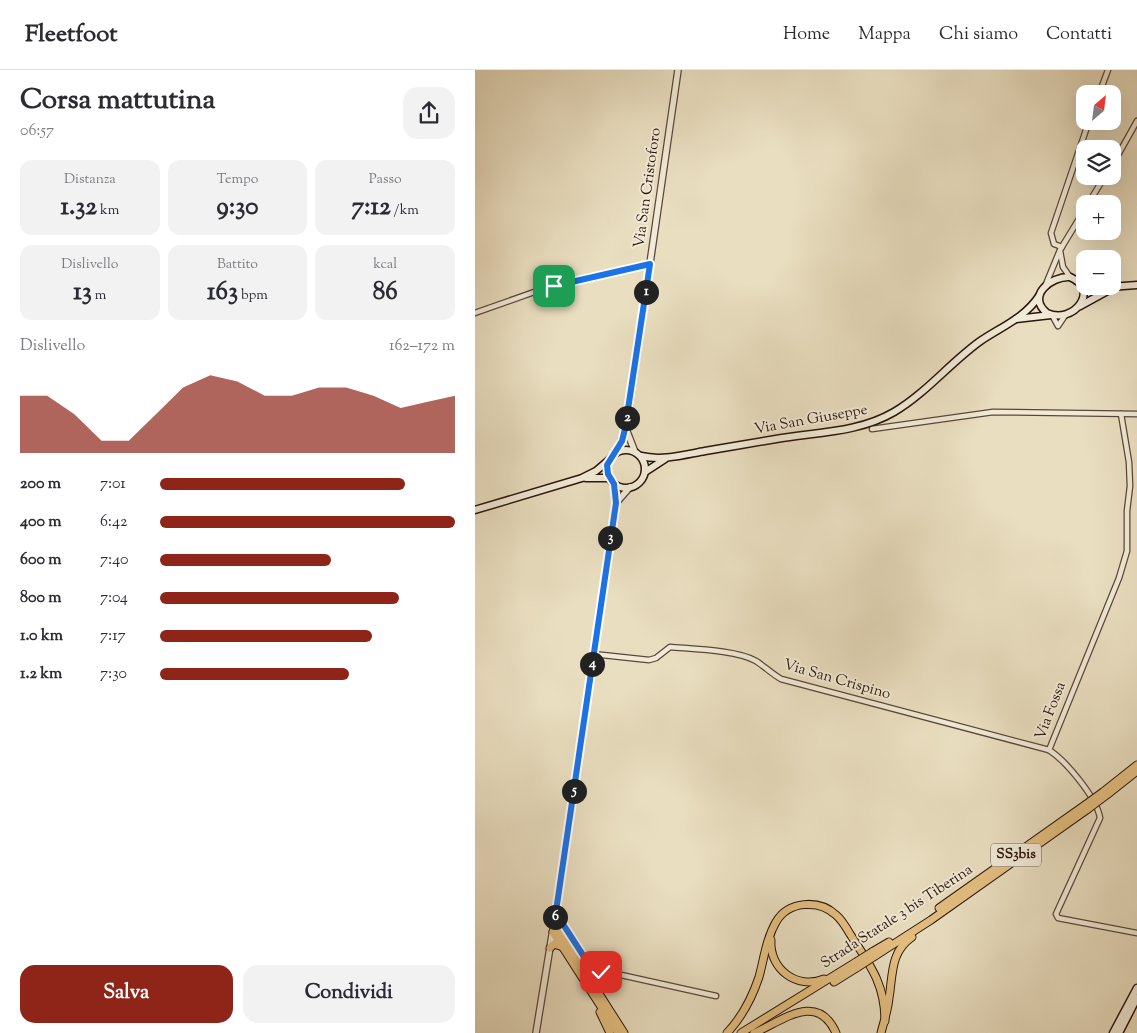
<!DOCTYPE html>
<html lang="it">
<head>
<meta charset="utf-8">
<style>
	body { margin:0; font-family:"Sorts Mill Goudy",serif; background:#f2f2f3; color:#2b2b33; height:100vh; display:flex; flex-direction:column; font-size:19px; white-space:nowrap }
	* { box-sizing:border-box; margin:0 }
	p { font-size:16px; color:#7c7c81 }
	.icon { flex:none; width:28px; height:28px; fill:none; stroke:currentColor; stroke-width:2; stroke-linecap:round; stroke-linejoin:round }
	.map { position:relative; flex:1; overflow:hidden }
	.drawer { display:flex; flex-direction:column; background:#fff; width:475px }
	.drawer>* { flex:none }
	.needle { width:32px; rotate:28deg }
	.tools { position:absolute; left:601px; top:15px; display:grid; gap:10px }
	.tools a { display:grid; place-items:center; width:45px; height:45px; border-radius:10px; background:#fff; box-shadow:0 5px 20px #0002; font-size:25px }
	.pin { position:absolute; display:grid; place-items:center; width:42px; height:42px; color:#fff; margin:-21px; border-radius:10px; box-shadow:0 2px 8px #0006 }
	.km { position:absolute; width:25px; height:25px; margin:-12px; border-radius:50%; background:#222; color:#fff; font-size:14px; line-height:25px; text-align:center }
	.round { display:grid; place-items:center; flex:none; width:52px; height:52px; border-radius:15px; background:#f2f2f3 }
	.overview { display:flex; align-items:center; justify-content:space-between; height:85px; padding:0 20px }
	h1 { font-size:28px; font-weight:700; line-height:38px }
	.metrics { display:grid; grid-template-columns:repeat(3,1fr); gap:8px; height:85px; padding:5px 20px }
	.metrics div { display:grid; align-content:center; border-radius:12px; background:#f2f2f3; text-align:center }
	.metrics b { font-size:25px; font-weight:700 }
	.metrics small { font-size:14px; font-weight:400 }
	.metrics p { font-size:14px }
	.chart { height:140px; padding:10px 20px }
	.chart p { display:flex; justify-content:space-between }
	.chart svg { width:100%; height:90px; margin-top:5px; fill:#8f2418; opacity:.7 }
	.cta { display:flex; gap:10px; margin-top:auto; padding:10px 20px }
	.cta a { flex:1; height:58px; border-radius:15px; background:#8f2418; color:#fff; font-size:20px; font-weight:700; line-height:58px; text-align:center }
	.cta a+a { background:#f2f2f3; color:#2b2b33 }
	ul { padding:0 20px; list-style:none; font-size:16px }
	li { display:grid; grid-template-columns:80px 60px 1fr; align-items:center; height:38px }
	li i { height:12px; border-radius:6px; background:#8f2418 }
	header { display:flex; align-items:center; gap:30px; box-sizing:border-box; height:70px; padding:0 25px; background:#fff; border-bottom:1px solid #e1e1e2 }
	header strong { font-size:24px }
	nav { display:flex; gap:28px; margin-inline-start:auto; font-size:18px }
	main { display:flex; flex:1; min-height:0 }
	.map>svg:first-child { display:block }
</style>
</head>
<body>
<header>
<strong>Fleetfoot</strong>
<nav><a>Home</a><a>Mappa</a><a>Chi siamo</a><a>Contatti</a></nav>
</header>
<main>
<section class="drawer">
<div class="overview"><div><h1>Corsa mattutina</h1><p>06:57</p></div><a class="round"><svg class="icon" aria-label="share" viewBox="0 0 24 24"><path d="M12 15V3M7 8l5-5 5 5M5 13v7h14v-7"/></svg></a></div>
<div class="metrics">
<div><p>Distanza</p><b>1.32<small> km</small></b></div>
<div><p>Tempo</p><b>9:30</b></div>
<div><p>Passo</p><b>7:12<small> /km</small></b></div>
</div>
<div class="metrics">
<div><p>Dislivello</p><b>13<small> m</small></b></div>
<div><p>Battito</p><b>163<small> bpm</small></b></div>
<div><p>kcal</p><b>86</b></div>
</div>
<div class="chart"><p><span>Dislivello</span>162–172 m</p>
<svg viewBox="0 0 160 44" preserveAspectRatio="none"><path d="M0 44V16L10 16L20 25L30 38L40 38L50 25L60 12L70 6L80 9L90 16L100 16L110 12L120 12L130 16L140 22L150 19L160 16V44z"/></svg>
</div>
<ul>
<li><b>200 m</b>7:01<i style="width:83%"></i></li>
<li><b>400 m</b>6:42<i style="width:100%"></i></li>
<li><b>600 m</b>7:40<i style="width:58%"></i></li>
<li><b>800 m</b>7:04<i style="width:81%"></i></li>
<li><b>1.0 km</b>7:17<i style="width:72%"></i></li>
<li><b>1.2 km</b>7:30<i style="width:64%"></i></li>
</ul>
<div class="cta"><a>Salva</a><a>Condividi</a></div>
</section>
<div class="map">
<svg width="662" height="963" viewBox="0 0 662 963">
	<rect width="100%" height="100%" fill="#e9dec0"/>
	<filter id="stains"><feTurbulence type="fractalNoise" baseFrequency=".004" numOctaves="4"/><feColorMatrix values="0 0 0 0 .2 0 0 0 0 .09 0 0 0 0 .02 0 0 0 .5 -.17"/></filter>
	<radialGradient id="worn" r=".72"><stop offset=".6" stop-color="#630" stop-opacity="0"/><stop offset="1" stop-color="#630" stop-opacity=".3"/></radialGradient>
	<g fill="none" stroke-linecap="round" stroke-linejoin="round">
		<defs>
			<g id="minor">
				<path d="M 624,24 L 633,0"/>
				<path d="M 638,94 L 662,51"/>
				<path d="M 613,134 L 630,106"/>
				<path d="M 587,177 L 579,174 L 576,163 L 614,51"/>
				<path d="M 585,181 L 588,197 L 595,207"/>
				<path d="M 571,214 L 585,180 L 610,139"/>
				<path d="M 0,243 L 79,215 L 175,194"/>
				<path d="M 577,245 L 583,256 L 591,244"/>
				<path d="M 646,344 L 654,392 L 655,416 L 652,441 L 652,481 L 644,508 L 574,680 C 591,691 622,728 625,748 L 581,844 L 583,848 L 662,863"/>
				<path d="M 397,359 L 518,342 L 662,344"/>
				<path d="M 118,584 L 174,590 L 181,588 L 195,577 C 217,579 262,580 281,591 C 289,596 297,604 306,609 L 574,680"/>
				<path d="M 80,848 L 84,848 L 119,899 L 241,926"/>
			</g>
			<g id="tertiary">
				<path d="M 151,359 L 160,382"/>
				<path d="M 141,382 L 151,359 L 203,0"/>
				<path d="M 141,433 L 155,417"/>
				<path d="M 61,963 L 79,853 L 141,433 L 139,414"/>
			</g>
			<g id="secondary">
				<path d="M 595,207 C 626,220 598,255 572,243 C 551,226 576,206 595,207 Z"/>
				<path d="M 612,216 L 621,218 L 662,215"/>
				<path d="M 605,236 L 636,219"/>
				<path d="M 541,249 L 576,245"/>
				<circle cx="151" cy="399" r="19"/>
				<path d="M 166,386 C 187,391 208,385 230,381 C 254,377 277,373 301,369 C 341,362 383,363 419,342 C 451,323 474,294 504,272 C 524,258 550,248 564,226"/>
				<path d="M 170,402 L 190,389"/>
				<path d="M 111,408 L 135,408"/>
				<path d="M 0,440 L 107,408 L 121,401 L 134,390"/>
				<path d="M 638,963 L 662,918"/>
				<path d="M 644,963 L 662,928"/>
			</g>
			<g id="trunk">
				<path d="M 628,722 L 662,695"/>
				<path d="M 633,724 L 662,701"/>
				<path d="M 464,838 L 610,735"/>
				<path d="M 79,853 L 149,963"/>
				<path d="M 78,862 L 143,963"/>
				<path d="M 296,870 C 294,899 322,920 349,909"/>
				<path d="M 75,878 L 79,874 L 88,877"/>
				<path d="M 397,882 L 414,872"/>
				<path d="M 400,886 L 456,850 L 613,739"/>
				<path d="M 359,912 L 383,897"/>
				<path d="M 125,942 L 135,963"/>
				<path d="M 252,963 C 267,947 277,928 284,907 C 289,889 291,869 301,852 C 313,831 344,829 361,845 C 367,850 371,857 375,864 C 394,894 410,913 410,951"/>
				<path d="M 266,963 L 381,892"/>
				<path d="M 279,963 C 306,952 342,920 361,963"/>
				<path d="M 406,963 C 409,951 413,940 414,928 C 418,905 415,882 437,867"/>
			</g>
		</defs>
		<use href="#minor" stroke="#5a4739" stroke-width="7"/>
		<use href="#tertiary" stroke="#5a4739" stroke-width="8"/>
		<use href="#secondary" stroke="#2b150c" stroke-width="9"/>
		<use href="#trunk" stroke="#2b150c" stroke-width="9"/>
		<use href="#minor" stroke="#f1ead6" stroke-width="4.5"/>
		<use href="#tertiary" stroke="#f1ead6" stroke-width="5.5"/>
		<use href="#secondary" stroke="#f1ead6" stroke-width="6"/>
		<use href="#trunk" stroke="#e4bf80" stroke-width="7"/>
		<defs>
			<g id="trunk-bridge">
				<path d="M 610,735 L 628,722"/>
				<path d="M 613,739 L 633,724"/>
				<path d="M 381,892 L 397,882"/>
				<path d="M 383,897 L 400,886"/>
			</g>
		</defs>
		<use href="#trunk-bridge" stroke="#2b150c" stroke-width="9" stroke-linecap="butt"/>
		<use href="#trunk-bridge" stroke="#e4bf80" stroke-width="7"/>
	</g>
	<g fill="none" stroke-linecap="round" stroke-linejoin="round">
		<defs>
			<path id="route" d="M 79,216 L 175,194 L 150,359 L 147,371 L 132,395 L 133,404 L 139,414 L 141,433 L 80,848 L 84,848 L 115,896 L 126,902"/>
		</defs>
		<use href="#route" stroke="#fff" stroke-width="10"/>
		<use href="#route" stroke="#1a73e8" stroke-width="6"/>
	</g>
	<g text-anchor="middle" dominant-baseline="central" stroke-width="4" stroke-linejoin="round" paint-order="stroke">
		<rect fill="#f1ead6" stroke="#665549" stroke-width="1" x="516" y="773.5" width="50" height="23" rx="4"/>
		<g font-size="14" font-weight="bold" fill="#2b150c">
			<text x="541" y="785">SS3bis</text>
		</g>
		<g font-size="15" fill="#2b150c" stroke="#f1ead6">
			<text transform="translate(173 118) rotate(-82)">Via San Cristoforo</text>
			<text transform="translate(336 350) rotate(-10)">Via San Giuseppe</text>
			<text transform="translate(362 610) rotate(16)">Via San Crispino</text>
			<text transform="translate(576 641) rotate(-69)">Via Fossa</text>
			<text transform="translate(422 847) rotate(-33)">Strada Statale 3 bis Tiberina</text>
		</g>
	</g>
	<rect width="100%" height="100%" filter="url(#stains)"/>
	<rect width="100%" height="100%" fill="url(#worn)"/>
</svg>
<div class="tools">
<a><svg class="needle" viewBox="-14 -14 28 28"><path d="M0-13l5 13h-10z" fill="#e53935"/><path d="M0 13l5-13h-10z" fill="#7c7c81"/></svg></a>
<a><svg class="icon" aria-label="layers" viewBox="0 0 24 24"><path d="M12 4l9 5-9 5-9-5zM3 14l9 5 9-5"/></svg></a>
<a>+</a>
<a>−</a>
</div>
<div class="pin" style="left:79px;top:216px;background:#1e9e55"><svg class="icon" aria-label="arrive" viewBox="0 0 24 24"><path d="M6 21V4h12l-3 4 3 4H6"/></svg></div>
<div class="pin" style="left:126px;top:902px;background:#d93025"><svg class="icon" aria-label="check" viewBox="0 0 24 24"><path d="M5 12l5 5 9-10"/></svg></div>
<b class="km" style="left:171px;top:222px">1</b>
<b class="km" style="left:152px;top:348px">2</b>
<b class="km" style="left:135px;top:468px">3</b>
<b class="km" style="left:117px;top:594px">4</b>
<b class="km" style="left:99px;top:721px">5</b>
<b class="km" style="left:80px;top:847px">6</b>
</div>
</main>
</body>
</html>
